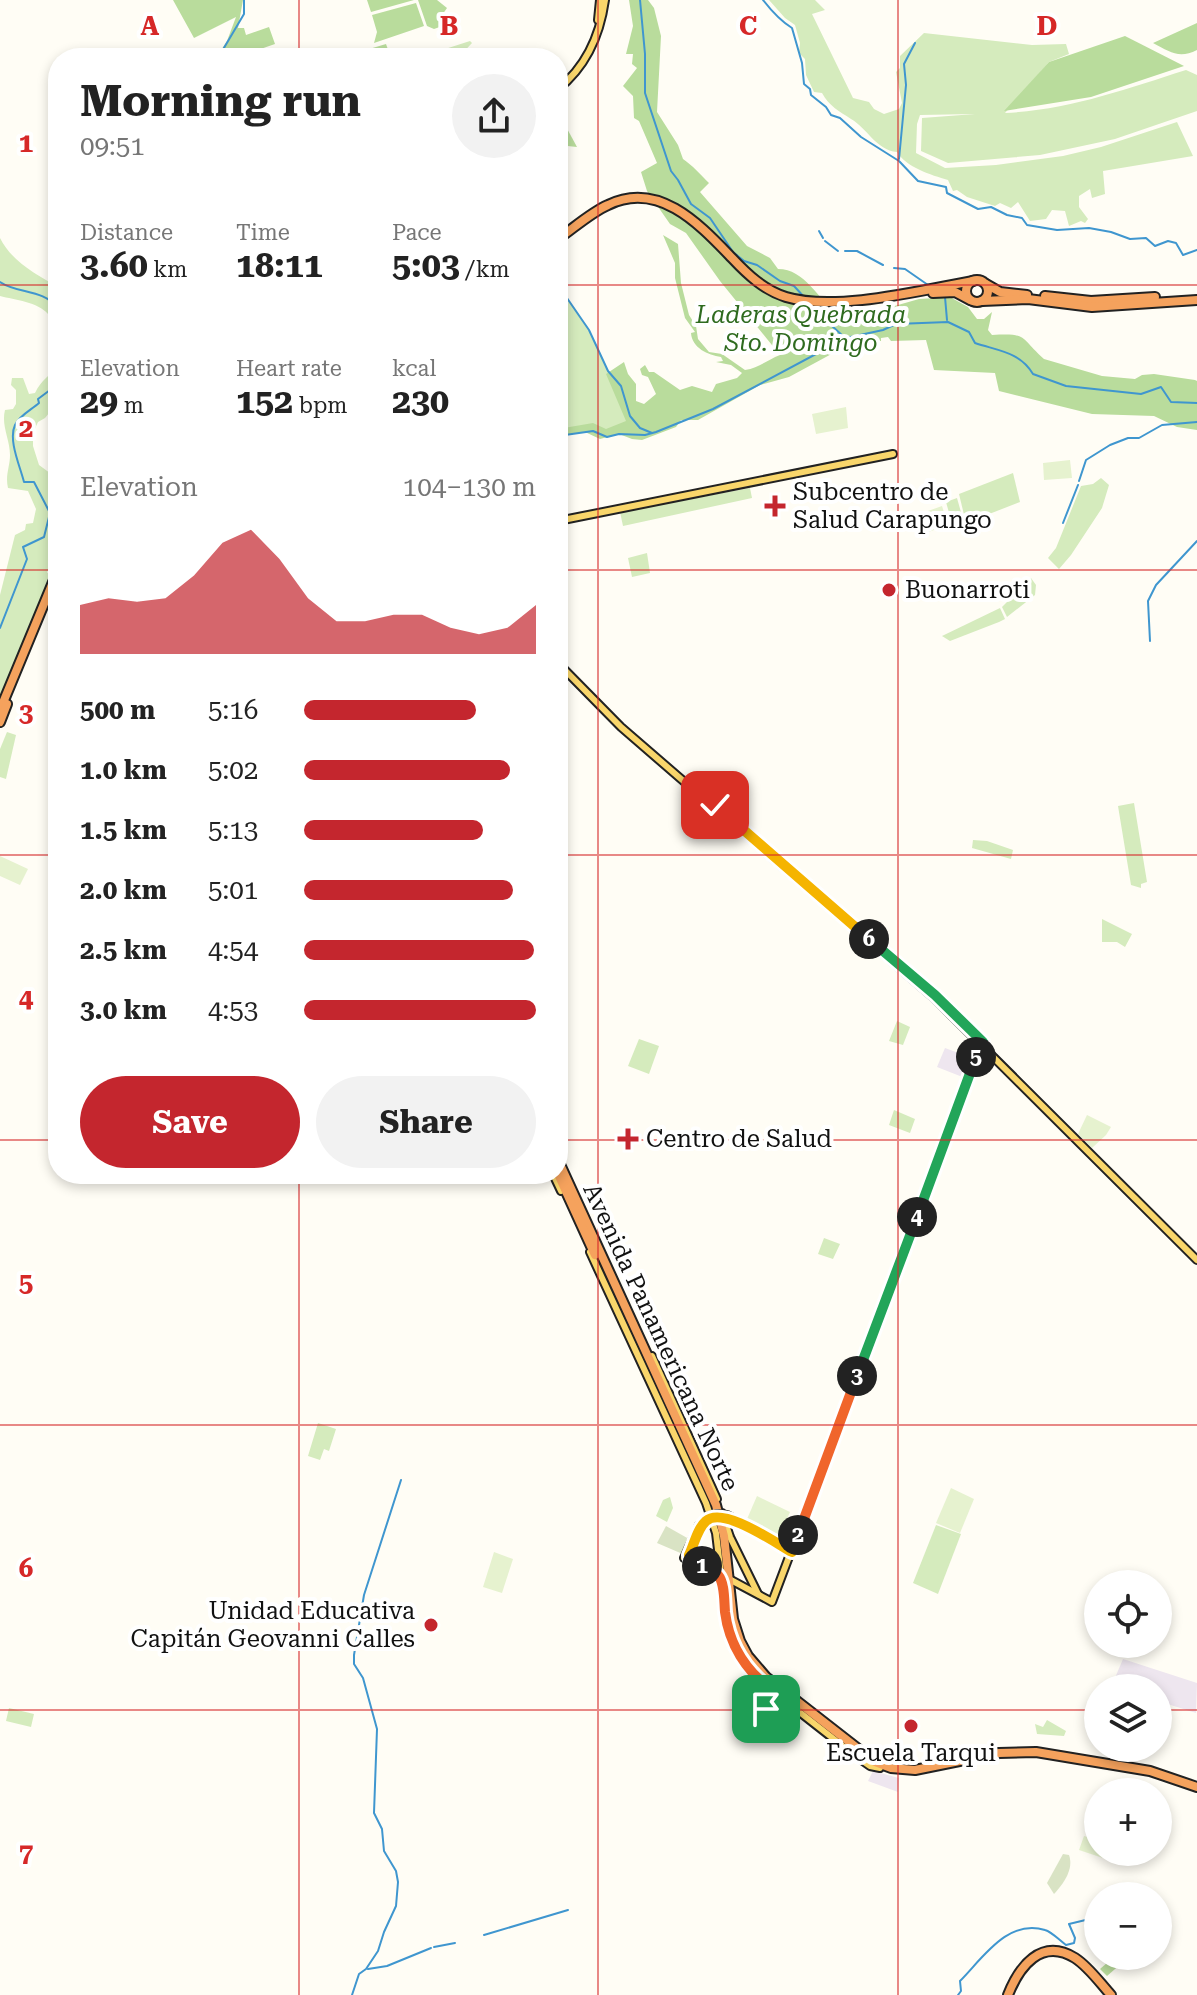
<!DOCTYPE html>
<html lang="en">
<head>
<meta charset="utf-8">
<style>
	body { margin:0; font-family:"Roboto Serif",serif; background:#f2f2f2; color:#222; height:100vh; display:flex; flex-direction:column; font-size:30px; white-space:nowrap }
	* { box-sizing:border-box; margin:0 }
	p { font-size:26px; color:#767676 }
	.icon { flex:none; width:44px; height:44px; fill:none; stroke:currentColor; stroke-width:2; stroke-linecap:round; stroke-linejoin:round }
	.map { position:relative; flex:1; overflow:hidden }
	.sheet { position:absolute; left:48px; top:48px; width:520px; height:1136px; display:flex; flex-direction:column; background:#fff; border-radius:32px; box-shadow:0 4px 12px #0003 }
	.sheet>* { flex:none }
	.buttons { position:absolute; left:1084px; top:1570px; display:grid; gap:16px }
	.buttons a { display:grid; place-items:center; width:88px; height:88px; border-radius:50%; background:#fff; box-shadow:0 4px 12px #0003; font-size:40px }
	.pin { position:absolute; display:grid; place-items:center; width:68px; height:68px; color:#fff; margin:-34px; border-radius:16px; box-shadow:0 4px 12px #0006 }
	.km { position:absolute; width:40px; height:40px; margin:-20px; border-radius:50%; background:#222; color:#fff; font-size:22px; line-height:40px; text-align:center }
	.round { display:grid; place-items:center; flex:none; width:84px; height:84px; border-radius:42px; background:#f2f2f2 }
	.headline { display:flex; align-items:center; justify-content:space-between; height:136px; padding:0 32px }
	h1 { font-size:44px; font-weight:700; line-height:60px }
	.figures { display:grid; grid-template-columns:repeat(3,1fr); gap:12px; height:136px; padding:8px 32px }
	.figures div { display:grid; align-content:center }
	.figures b { font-size:34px; font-weight:700 }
	.figures small { font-size:22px; font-weight:400 }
	.figures p { font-size:22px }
	.chart { height:224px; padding:16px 32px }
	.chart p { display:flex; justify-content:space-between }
	.chart svg { width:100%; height:144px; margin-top:8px; fill:#c4262e; opacity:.7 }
	.primary-button { display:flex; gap:16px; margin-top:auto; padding:16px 32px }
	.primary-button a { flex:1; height:92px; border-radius:48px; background:#c4262e; color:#fff; font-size:32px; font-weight:700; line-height:92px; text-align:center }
	.primary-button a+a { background:#f2f2f2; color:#222 }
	ul { padding:0 32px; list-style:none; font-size:26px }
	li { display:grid; grid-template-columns:128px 96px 1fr; align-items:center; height:60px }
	li i { height:20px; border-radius:10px; background:#c4262e }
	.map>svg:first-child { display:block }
</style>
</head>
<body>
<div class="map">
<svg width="1197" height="1995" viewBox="0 0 1197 1995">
	<rect width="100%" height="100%" fill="#fffdf5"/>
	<g fill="#eee6ef">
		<path d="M 945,1048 L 972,1058 L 965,1078 L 937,1067 Z"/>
		<path d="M 1123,1659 L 1197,1683 L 1196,1713 L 1158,1701 L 1158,1688 L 1120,1688 L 1112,1685 Z"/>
		<path d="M 873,1771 L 899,1778 L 898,1792 L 868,1781 Z"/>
	</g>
	<g fill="#d5ebbd">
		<path d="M 769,0 L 815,0 L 825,10 L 812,14 L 853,98 L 869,102 L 874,109 L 884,114 L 899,109 L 902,103 L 896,72 L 900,68 L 900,56 L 924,33 L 1032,45 L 1066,44 L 1069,54 L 1049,62 L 1005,113 C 1069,110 1126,89 1186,70 L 1197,75 L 1197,111 L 1115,139 L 1040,155 L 948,163 L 921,151 L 922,118 L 975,114 L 920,115 L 917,124 L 916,153 L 945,168 L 996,165 L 1063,156 L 1101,147 L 1177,122 L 1193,156 L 1103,171 L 1105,194 L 1092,198 L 1090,189 L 1079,196 L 1079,207 L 1088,219 L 1085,223 L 1081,221 L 1069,226 L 1065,211 L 1052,210 L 1046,219 L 1030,221 L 1018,202 L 1011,208 L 1000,203 L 995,206 L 967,197 L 957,190 L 953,191 L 948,180 C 931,175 906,167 897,152 C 876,150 867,128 851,119 C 839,111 829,106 822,93 L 814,92 L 806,75 L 805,59 L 799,53 L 800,43 L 795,25 L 785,18 Z"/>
		<path d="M 470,41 L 472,43 L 458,58 L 443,58 L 439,51 Z"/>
		<path d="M 0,238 C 12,262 36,274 58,287 L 58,317 L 48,314 C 38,302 15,300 0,296 Z"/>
		<path d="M 558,286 L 589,330 L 608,371 L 621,386 L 630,416 L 619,434 L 607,437 L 585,432 L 558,436 Z"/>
		<path d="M 58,365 L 58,402 L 45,418 L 38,422 L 33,433 L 33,446 L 39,465 L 58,479 L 58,559 L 47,572 L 50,576 L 0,704 L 0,595 L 15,535 L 25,530 L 26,524 L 33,523 L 36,509 L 28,491 L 8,488 C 5,475 10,467 10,455 C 10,439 1,426 5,410 L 13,409 L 16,404 L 16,390 L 11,385 L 12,378 L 23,378 L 29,394 L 35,393 C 41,380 50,376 58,365 Z"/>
		<path d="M 1013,473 L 1020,502 L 966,523 L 959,494 Z"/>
		<path d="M 1101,478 L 1109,485 L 1102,508 L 1071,555 L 1059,569 L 1048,558 L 1056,548 L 1081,486 L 1093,484 Z"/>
		<path d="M 750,488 L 752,498 L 623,526 L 620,512 Z"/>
		<path d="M 957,498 L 964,523 L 953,527 L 946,502 Z"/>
		<path d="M 647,553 L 650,573 L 632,577 L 628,558 Z"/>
		<path d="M 1031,578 L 1036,585 L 1035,595 L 1007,617 L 1002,607 Z"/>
		<path d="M 1000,608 L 1005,619 L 999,622 L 950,641 L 942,636 Z"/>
		<path d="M 7,732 L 16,735 L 6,779 L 0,777 L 0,749 Z"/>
		<path d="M 1134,803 L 1147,882 L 1141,884 L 1141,888 L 1131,885 L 1118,806 Z"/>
		<path d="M 973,840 L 987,841 L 1013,850 L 1011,859 L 972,848 Z"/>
		<path d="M 1102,919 L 1132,934 L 1125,947 L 1117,942 L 1102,942 Z"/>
		<path d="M 897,1021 L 910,1027 L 903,1045 L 889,1041 Z"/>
		<path d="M 639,1039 L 659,1046 L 649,1074 L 628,1066 Z"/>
		<path d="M 894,1110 L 915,1119 L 910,1133 L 889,1125 Z"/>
		<path d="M 824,1238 L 840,1244 L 833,1259 L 818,1254 Z"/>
		<path d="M 318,1423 L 336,1429 L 329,1451 L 324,1449 L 320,1460 L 308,1456 Z"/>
		<path d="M 670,1497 L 673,1508 L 667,1522 L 656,1516 L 663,1500 Z"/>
		<path d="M 936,1525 L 961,1534 L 938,1594 L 913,1583 Z"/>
		<path d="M 9,1708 L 34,1714 L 31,1727 L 6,1721 Z"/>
		<path d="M 1047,1720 L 1066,1731 L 1064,1736 L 1037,1734 L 1035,1724 L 1043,1727 Z"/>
	</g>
	<g fill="#b9dc9c">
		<path d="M 173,0 L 243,0 L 238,28 L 244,28 L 246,35 L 269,27 L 275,44 L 235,58 L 216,58 L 227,41 L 236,17 L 194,38 Z"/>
		<path d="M 367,0 L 414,0 L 371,12 Z"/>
		<path d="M 418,0 L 437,0 L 447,8 L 440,18 L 445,22 L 448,19 L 451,23 L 434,29 L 427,26 Z"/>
		<path d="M 629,0 L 648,0 L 654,8 L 661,36 L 657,112 L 678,145 L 683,159 C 692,165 701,175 709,183 L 700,192 L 747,246 L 770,258 L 778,269 C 805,269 818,299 837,314 L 862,309 L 877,311 L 919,299 L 950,297 L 968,307 L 977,319 L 984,319 L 992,312 L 988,330 L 992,335 C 1029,333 1019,337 1044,359 L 1102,376 L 1135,379 L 1142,375 L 1154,374 L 1195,380 L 1197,381 L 1197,430 L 1177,427 L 1154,416 L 1092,414 L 999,391 L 995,373 L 934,370 L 926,340 L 891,341 L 888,337 L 881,338 L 881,341 L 857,341 L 835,348 L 837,351 L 789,377 L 760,385 L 698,420 L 681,420 L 676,427 L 642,440 L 632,439 L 619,434 L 600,439 L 585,432 L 558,436 L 558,429 L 593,423 L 606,429 L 626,421 L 606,374 L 624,362 L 628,374 L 636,384 L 636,401 L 644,404 L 656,394 L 648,377 L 642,375 L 640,369 L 645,365 L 649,372 L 654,372 L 680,390 L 692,386 L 712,392 L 716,384 L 737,378 L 742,373 L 731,365 L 716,362 L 723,361 L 721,357 C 708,355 692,348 691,333 L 695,332 L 685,318 L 675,278 L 675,263 L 663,235 L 678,244 L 681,283 L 689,315 L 696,326 L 698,339 L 709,352 L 722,354 L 745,370 C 759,368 767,360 780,355 L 720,281 L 686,233 L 670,224 L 647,191 L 641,172 L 657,163 L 639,121 L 634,118 L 633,96 L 623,86 L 637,68 L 632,64 L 633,54 L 626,54 L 633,26 Z"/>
		<path d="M 416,3 L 424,26 L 374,43 L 377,32 L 372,15 Z"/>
		<path d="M 1197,23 L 1197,50 C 1179,59 1170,52 1153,43 Z"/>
		<path d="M 1125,36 L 1184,66 L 1091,97 L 1004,111 L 1049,62 Z"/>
		<path d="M 386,44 L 391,58 L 339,58 Z"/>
		<path d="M 558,112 L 577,147 L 558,145 Z"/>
		<path d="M 1115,1956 L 1130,1956 L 1107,1976 L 1100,1969 Z"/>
	</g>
	<g fill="#d9e3c4">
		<path d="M 666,1526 L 689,1539 L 685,1555 L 657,1543 Z"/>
		<path d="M 1063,1854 L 1069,1855 C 1074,1869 1064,1883 1054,1894 L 1047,1883 Z"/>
	</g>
	<g fill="#e6f2cf">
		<path d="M 846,407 L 848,428 L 816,434 L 812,414 Z"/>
		<path d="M 1070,460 L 1072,478 L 1044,480 L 1043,463 Z"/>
		<path d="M 942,506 L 948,525 L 917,536 L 911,517 Z"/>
		<path d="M 0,856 L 28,869 L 20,885 L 0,876 Z"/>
		<path d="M 1087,1115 L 1111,1127 L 1106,1135 L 1092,1148 L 1078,1134 Z"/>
		<path d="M 951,1488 L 974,1499 L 960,1533 L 936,1523 Z"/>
		<path d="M 757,1496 L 790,1512 L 780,1535 L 747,1519 Z"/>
		<path d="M 494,1552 L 513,1559 L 502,1593 L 483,1587 Z"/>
		<path d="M 1084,1836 L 1098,1840 L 1098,1852 L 1113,1852 L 1109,1860 L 1079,1850 Z"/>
	</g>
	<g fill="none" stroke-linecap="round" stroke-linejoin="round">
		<g stroke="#3f96cf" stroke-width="2">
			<path d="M 640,0 L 645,54 L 645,93 L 671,171 L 678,180 L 691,204 L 710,218 L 733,252 L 744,261 L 757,265 L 780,281 L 794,286 L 805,298"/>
			<path d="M 763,0 C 770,9 782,22 792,28 L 802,63 L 804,84 L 810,89 L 811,95 L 826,107 L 831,115 L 840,118 L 861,137 L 899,161 L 918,181 L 946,187 L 947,193 L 978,209 L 991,207 L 1007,215 L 1022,218 L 1027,225 L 1057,230 L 1089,228 L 1111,232 L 1130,239 L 1146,238 L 1155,246 L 1168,241 L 1176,243 L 1183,255 L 1197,250"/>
			<path d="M 218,58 L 244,14 L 244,0"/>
			<path d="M 899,159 L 906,85 L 904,64 L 915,43"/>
			<path d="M 819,231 L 823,238"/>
			<path d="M 825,241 L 838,251"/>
			<path d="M 845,251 L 857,251 L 883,265"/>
			<path d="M 894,268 L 905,269 L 928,285"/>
			<path d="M 0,282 C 18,294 43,289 58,308"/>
			<path d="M 558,285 L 589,330 L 608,371 L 621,386 L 630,416 L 640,428 L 652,433"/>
			<path d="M 945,297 L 947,320"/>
			<path d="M 817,312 L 845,338"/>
			<path d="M 558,436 L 593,431 L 607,437 L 619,434 L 645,435 L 656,432 L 713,409 L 846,338 L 883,330 L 896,324 L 948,322 L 969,332 L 975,343 C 999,351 1020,352 1033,374 L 1066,386 L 1141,394 L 1161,387 L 1171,402 L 1197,403"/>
			<path d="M 1079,481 L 1086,460 L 1110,445 L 1128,438 L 1139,438 L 1162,425 L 1197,422"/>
			<path d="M 1063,523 L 1078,485"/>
			<path d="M 0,628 L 27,559 L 23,547 L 44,537 L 50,513 L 34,482 L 24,482 C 20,466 8,440 15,425 C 20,415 31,410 39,403 L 38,399 L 58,384"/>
			<path d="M 1150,641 L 1148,601 L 1156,585 L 1197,541"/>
			<path d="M 484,1935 L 568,1910"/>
			<path d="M 434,1947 L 455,1943"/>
			<path d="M 368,1969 L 387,1966 L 431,1948"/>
			<path d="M 352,1995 L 359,1974 L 366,1969 L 378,1951 L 384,1932 L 396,1906 L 398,1882 L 396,1871 L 384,1851 L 382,1829 L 374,1813 L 377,1729 L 363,1678 L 354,1664 L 354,1655 L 364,1595 L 401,1480"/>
			<path d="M 958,1995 L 961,1991 L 960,1981 C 982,1959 1008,1918 1045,1930 C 1052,1932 1059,1940 1066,1945 L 1074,1943 L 1075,1938 L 1069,1924 L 1098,1917"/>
		</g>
		<defs>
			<g id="major">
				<path d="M 598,20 L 600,0"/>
				<path d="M 558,89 C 587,66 600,35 605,0"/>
				<path d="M 558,521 L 893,454"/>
				<path d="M 558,663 L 621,727 L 933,997 L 1197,1260"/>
				<path d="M 553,1174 L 561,1191"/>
				<path d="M 590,1252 L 706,1503 L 716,1533 L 726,1617 L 738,1653 L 765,1685 L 853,1754 L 870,1766 L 880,1768"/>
				<path d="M 652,1356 L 717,1499"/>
				<path d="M 722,1513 L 730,1537 L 758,1594"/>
				<path d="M 727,1515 L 792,1549"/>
				<path d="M 707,1517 L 699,1525 L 684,1558 L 714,1572 L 720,1578"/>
				<path d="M 729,1579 L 772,1602 L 983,1042"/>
				<path d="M 757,1737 L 755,1729 L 767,1687"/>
				<path d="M 757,1737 L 772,1690"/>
			</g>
			<g id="highway">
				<path d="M 558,239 C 574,228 590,213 608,205 C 659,180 700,225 732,258 C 748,275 764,290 786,297 C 836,312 922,290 973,281"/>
				<circle cx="977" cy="291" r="11"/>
				<path d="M 986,284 L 1000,292 L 1027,295"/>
				<path d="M 933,293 L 955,292 L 970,300"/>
				<path d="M 1045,296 L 1091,301 L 1155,297"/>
				<path d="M 982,301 L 1028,299 L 1092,307 L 1197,300"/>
				<path d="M 0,710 L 58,570"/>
				<path d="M 0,722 L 7,704"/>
				<path d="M 558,1160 L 716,1505 L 724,1536 L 733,1619 L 740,1641 L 748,1656 L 766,1677 L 875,1762 L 891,1768 L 915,1770 L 999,1753 L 1036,1752 L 1150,1771 L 1197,1787"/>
				<path d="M 558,1174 L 595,1255"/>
				<path d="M 1008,1995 C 1019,1967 1041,1937 1075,1958 C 1089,1967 1100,1983 1111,1995"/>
			</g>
		</defs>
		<use href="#major" stroke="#222" stroke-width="10"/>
		<use href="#highway" stroke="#222" stroke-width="12"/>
		<use href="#major" stroke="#f9d66b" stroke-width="6"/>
		<use href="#highway" stroke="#f5a25d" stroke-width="8"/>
		<defs>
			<path id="major-bridge" d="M 707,1517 L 717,1514 L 727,1515"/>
		</defs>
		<use href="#major-bridge" stroke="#222" stroke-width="10" stroke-linecap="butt"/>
		<use href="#major-bridge" stroke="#f9d66b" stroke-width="6"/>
	</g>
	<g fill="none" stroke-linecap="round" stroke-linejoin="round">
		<defs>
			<path id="split-1" d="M 702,1566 C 707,1569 714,1571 718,1575 C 725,1583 724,1601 725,1612 C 729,1644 746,1671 772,1690 L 766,1709"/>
			<path id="split-2" d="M 702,1566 L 690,1560 L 689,1555 C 694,1545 697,1529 706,1521 C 723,1506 774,1542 792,1552 L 798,1535"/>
			<path id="split-3" d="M 798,1535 L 857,1376"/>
			<path id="split-4" d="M 857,1376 L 917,1217"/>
			<path id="split-5" d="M 917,1217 L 976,1057"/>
			<path id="split-6" d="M 869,939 L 935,995 L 983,1042 L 976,1057"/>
			<path id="split-7" d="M 715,805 L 869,939"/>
		</defs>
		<use href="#split-1" stroke="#fff" stroke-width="16"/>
		<use href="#split-2" stroke="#fff" stroke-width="16"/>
		<use href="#split-3" stroke="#fff" stroke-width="16"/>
		<use href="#split-4" stroke="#fff" stroke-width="16"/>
		<use href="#split-5" stroke="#fff" stroke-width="16"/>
		<use href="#split-6" stroke="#fff" stroke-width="16"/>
		<use href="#split-7" stroke="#fff" stroke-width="16"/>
		<use href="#split-1" stroke="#f0652b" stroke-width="10"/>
		<use href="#split-2" stroke="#f5b400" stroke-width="10"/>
		<use href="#split-3" stroke="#f0652b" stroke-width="10"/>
		<use href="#split-4" stroke="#22a559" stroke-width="10"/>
		<use href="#split-5" stroke="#22a559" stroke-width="10"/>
		<use href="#split-6" stroke="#22a559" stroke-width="10"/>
		<use href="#split-7" stroke="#f5b400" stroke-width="10"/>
	</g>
	<path fill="none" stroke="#d62828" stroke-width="2" stroke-opacity="0.55" d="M 299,0 L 299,58M 598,0 L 598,1995M 898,0 L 898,1995M 0,285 L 58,285M 558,285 L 1197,285M 0,570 L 58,570M 558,570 L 1197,570M 0,855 L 58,855M 558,855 L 1197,855M 0,1140 L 58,1140M 558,1140 L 1197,1140M 299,1174 L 299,1995M 0,1425 L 1197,1425M 0,1710 L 1098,1710M 1158,1710 L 1197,1710"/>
	<g fill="#c4262e" stroke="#fff" stroke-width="3">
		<path d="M771 494h8v8h8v8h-8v8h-8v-8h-8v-8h8z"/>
		<circle cx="889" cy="590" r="8"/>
		<path d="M624 1127h8v8h8v8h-8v8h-8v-8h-8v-8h8z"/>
		<circle cx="431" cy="1625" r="8"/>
		<circle cx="911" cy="1726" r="8"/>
	</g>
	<g text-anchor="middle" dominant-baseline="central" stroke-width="8" stroke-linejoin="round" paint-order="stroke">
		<g font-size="24" font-style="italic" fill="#2f6b1f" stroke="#fff">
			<text x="801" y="315">Laderas Quebrada<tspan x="801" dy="28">Sto. Domingo</tspan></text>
		</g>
		<g font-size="24" fill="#111" stroke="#fff" text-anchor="start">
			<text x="793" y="492">Subcentro de<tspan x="793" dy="28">Salud Carapungo</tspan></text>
			<text x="905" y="590">Buonarroti</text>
			<text x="646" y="1139">Centro de Salud</text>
			<text x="415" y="1611" text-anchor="end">Unidad Educativa<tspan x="415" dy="28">Capitán Geovanni Calles</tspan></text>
			<text x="911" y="1753" text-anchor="middle">Escuela Tarqui</text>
		</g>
		<g font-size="24" fill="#111" stroke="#fff">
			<text transform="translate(661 1337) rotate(65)">Avenida Panamericana Norte</text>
		</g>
	</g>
	<g font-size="26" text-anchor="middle" font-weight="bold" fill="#d62828" stroke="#fff" stroke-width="8" stroke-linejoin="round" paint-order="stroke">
		<text x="150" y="35">A</text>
		<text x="449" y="35">B</text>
		<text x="748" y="35">C</text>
		<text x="1047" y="35">D</text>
		<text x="26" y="152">1</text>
		<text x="26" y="437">2</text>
		<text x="26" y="722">3</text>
		<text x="26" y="1007">4</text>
		<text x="26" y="1292">5</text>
		<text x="26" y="1577">6</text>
		<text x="26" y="1862">7</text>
	</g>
</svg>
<div class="buttons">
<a><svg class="icon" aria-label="locate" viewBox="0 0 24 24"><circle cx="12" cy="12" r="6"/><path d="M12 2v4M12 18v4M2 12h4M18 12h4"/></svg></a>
<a><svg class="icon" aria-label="layers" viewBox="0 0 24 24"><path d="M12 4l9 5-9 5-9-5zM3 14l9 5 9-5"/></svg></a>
<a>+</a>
<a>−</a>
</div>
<div class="pin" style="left:766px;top:1709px;background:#1e9e55"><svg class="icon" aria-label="arrive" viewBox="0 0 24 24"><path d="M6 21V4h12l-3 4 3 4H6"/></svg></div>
<div class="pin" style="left:715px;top:805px;background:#d93025"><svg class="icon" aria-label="check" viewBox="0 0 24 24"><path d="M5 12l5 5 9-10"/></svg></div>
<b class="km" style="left:702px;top:1566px">1</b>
<b class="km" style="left:798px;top:1535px">2</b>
<b class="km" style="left:857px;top:1376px">3</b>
<b class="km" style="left:917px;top:1217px">4</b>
<b class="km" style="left:976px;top:1057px">5</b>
<b class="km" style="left:869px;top:939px">6</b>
<section class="sheet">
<div class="headline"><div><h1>Morning run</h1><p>09:51</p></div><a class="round"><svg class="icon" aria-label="share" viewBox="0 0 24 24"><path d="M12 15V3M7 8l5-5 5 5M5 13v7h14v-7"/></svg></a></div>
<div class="figures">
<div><p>Distance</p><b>3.60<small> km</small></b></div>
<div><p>Time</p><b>18:11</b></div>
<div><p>Pace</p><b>5:03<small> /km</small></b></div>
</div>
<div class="figures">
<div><p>Elevation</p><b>29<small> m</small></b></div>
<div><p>Heart rate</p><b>152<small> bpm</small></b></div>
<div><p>kcal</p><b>230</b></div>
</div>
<div class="chart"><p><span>Elevation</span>104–130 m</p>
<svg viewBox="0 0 160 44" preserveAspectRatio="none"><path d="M0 44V29L10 27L20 28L30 27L40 20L50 10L60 6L70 15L80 27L90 34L100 34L110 32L120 32L130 36L140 38L150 36L160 29V44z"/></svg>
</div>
<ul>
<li><b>500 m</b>5:16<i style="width:74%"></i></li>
<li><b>1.0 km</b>5:02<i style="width:89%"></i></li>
<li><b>1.5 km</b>5:13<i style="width:77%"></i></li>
<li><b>2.0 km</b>5:01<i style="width:90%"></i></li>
<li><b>2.5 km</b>4:54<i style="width:99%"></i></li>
<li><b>3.0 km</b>4:53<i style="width:100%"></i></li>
</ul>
<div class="primary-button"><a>Save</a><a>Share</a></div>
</section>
</div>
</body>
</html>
